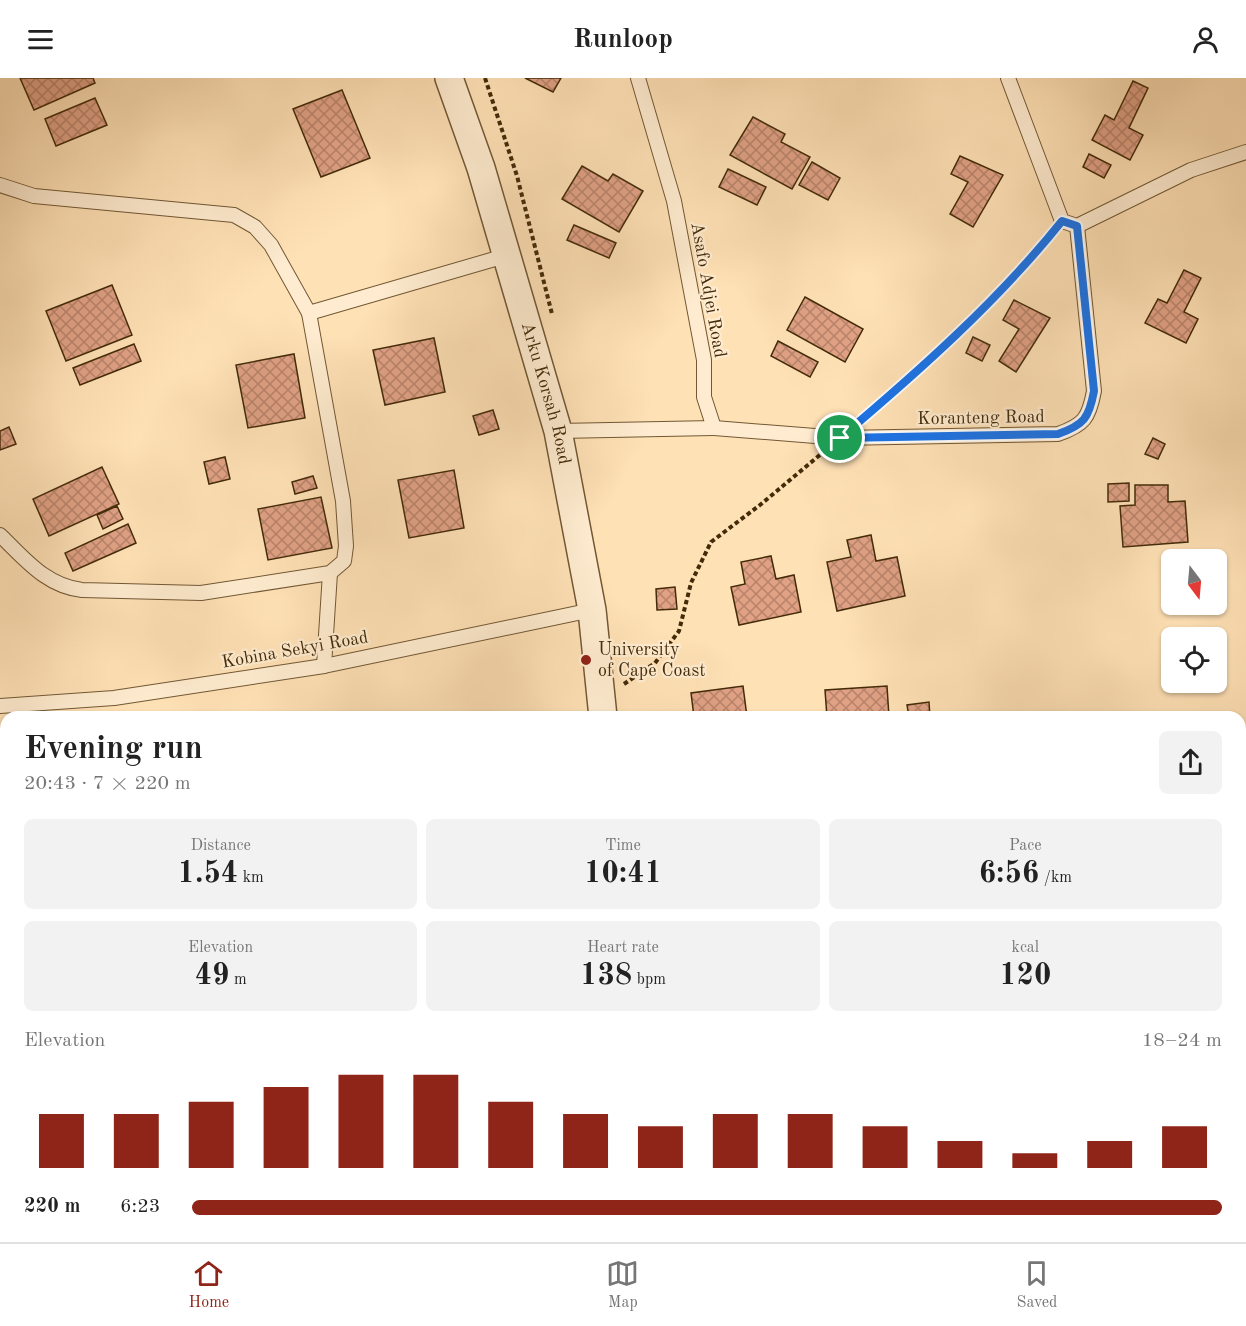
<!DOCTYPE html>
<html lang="en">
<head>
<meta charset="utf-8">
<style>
	body { margin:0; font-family:"Old Standard TT",serif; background:#f2f2f2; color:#222; height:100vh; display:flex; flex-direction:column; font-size:22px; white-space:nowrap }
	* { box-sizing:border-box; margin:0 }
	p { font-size:20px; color:#767676 }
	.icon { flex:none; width:33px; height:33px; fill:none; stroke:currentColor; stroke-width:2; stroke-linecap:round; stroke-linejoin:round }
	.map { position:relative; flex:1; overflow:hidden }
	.panel { position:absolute; left:0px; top:633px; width:1246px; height:531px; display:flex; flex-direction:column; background:#fff; border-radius:18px 18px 0 0; box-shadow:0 2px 4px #0004 }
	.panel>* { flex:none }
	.needle { width:39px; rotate:164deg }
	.controls { position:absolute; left:1161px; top:471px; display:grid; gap:12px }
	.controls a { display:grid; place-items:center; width:66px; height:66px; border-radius:9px; background:#fff; box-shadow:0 2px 4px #0004; font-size:30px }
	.pin { position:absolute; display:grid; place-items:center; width:51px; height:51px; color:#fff; margin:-26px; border:3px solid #fff; border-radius:50%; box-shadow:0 2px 6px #0007 }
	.round { display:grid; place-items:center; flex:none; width:63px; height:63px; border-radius:9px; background:#f2f2f2 }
	.overview { display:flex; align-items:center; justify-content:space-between; height:102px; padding:0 24px }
	h1 { font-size:33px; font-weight:800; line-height:45px }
	.stats { display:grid; grid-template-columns:repeat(3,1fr); gap:9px; height:102px; padding:6px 24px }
	.stats div { display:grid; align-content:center; border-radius:9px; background:#f2f2f2; text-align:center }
	.stats b { font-size:30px; font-weight:800 }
	.stats small { font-size:16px; font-weight:400 }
	.stats p { font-size:16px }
	.chart { height:168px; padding:12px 24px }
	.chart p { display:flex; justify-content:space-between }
	.chart svg { width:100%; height:108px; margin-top:6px; stroke:#8f2418; stroke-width:6 }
	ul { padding:0 24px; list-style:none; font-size:20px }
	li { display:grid; grid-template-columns:96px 72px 1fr; align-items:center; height:45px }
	li i { height:15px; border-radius:8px; background:#8f2418 }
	header { display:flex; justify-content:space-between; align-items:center; height:78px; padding:0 24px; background:#fff; font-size:27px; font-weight:800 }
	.tabs { display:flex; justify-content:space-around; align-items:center; height:84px; border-top:2px solid #e0e0e0; background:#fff; font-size:16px; color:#767676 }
	.tabs a { display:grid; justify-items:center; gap:3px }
	.tabs .current { color:#8f2418 }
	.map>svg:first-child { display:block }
</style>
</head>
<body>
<header><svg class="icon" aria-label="menu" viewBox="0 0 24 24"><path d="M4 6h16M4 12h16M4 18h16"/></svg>Runloop<svg class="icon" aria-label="person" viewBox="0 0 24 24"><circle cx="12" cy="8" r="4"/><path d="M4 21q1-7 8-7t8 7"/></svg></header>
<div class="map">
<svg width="1246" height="1164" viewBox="0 0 1246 1164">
	<defs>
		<pattern id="building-cross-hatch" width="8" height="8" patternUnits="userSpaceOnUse" patternTransform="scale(1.5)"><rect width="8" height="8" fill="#e0a185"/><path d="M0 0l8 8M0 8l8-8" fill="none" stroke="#b7836b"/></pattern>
	</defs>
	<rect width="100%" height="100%" fill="#ffe1b6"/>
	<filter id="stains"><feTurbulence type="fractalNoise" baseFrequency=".00333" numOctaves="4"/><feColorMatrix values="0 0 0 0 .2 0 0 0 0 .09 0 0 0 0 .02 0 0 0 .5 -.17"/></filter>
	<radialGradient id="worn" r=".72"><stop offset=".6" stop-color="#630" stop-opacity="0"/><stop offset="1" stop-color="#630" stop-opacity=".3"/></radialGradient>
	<g fill="url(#building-cross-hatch)" stroke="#432b09" stroke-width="1.5">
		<path d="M 20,0 L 93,0 L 95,5 L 34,32 Z"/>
		<path d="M 525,0 L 561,0 L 553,14 Z"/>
		<path d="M 1133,3 L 1148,10 L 1129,50 L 1143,57 L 1130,82 L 1092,62 L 1105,37 L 1114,42 Z"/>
		<path d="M 342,12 L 370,80 L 321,99 L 293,31 Z"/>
		<path d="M 95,20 L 107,47 L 56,68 L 45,41 Z"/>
		<path d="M 753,39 L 785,56 L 781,64 L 810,79 L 792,111 L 730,77 Z"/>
		<path d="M 1089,76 L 1111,87 L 1104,100 L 1083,89 Z"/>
		<path d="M 960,78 L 1003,97 L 973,149 L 950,136 L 968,104 L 951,96 Z"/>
		<path d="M 812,84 L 840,100 L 828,122 L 799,107 Z"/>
		<path d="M 582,88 L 608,103 L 613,96 L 643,113 L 619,154 L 562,121 Z"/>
		<path d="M 728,91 L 766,109 L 757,127 L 719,109 Z"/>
		<path d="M 574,147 L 616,165 L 609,180 L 567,162 Z"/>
		<path d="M 1184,192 L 1201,200 L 1184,234 L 1198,241 L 1186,265 L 1145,245 L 1158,221 L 1167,225 Z"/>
		<path d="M 112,207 L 132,257 L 66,283 L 46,233 Z"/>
		<path d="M 805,219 L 863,251 L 845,284 L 787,252 Z"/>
		<path d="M 1014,222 L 1050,240 L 1016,294 L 999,283 L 1019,251 L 1003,242 Z"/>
		<path d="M 973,259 L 990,267 L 982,283 L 966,275 Z"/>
		<path d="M 434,260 L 445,314 L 385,327 L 373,272 Z"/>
		<path d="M 778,263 L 818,284 L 810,299 L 771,278 Z"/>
		<path d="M 134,266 L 141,283 L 80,307 L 73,290 Z"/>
		<path d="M 294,276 L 305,340 L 248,350 L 236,287 Z"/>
		<path d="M 493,332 L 499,351 L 479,357 L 473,338 Z"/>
		<path d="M 9,349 L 16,366 L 0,372 L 0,353 Z"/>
		<path d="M 1153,360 L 1165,366 L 1158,381 L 1145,376 Z"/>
		<path d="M 225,379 L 230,401 L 209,406 L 204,384 Z"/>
		<path d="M 102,389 L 119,426 L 49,458 L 33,421 Z"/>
		<path d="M 454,392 L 464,450 L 409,460 L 398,402 Z"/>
		<path d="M 313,398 L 317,410 L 295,416 L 292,404 Z"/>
		<path d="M 1129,405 L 1129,423 L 1108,424 L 1108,406 Z"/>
		<path d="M 1135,407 L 1168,407 L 1168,424 L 1185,423 L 1188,464 L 1123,469 L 1120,428 L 1135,427 Z"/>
		<path d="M 321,419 L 332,470 L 268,482 L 258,431 Z"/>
		<path d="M 117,428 L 123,441 L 103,451 L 97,437 Z"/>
		<path d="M 128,446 L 136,465 L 73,493 L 65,475 Z"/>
		<path d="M 871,457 L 876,483 L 897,479 L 905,518 L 837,533 L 827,484 L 851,479 L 847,462 Z"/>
		<path d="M 771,478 L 776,501 L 794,497 L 801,534 L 739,547 L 731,509 L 745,506 L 741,484 Z"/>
		<path d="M 675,509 L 677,531 L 657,532 L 656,511 Z"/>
		<path d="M 743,608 L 747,639 L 694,639 L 691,615 Z"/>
		<path d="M 887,608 L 889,639 L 827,639 L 825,612 Z"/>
		<path d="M 929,624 L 930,639 L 909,639 L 907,627 Z"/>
		<path d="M 6,940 L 6,999 L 0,999 L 0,941 Z"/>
		<path d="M 61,1158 L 135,1158 L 137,1164 L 62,1164 Z"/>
		<path d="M 333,1158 L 351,1158 L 352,1164 L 304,1164 Z"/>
		<path d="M 416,1158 L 459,1158 L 428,1164 L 418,1164 Z"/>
		<path d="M 764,1158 L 830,1158 L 811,1162 L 812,1164 L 766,1164 Z"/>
	</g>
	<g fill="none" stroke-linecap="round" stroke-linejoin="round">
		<defs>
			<g id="lane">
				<path d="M 1008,0 L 1062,143 L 1077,148 L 1191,92 L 1246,74"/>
				<path d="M 0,107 L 34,118 L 234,137 L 255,149 L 271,167 L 309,235"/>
				<path d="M 714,350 L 840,360 L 1058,356 C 1084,347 1089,340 1094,313 L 1077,148"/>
				<path d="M 558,353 L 714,350 L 704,319 L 704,282 L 674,123 L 638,0"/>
				<path d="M 0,457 C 25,481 46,508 82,512 L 201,515 L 330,495 L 344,483 L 346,468 L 343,423 L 309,235 L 505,178"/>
				<path d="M 324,588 L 330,495"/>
				<path d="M 0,628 L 114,620 L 324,588 L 592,532"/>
				<path d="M 0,897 L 6,896"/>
				<path d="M 626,1158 L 636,1164"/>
			</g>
			<g id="street">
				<path id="s1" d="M 449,0 L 481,90 L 558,353 L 592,532 L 603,639"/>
				<path d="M 551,1164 L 553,1158"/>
			</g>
		</defs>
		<use href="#lane" stroke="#725834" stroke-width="16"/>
		<use href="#street" stroke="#725834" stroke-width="30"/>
		<g stroke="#432b09" stroke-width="4" stroke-dasharray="4.5 3" stroke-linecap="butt">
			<path d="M 485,0 L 517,98 L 552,236"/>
			<path d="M 863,340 L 927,287 L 1052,155"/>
			<path d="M 624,606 L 655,585 L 679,553 L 691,505 L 711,464 L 760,427 L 821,376"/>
		</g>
		<use href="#lane" stroke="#ffecd0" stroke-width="14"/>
		<use href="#street" stroke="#ffecd0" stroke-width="27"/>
	</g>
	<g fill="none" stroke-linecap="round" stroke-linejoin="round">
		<defs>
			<path id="route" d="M 1062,143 L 1077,148 L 1094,313 C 1089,340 1084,347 1058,356 L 840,360 C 919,293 997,224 1062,143 Z"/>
		</defs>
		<use href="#route" stroke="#fff" stroke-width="12"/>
		<use href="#route" stroke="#1a73e8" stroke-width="8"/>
	</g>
	<circle fill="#8f2418" stroke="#ffecd0" stroke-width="2" cx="586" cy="582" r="6"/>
	<g text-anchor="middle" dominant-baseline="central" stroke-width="4.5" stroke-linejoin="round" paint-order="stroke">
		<g font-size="18" fill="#432b09" stroke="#ffecd0">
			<text transform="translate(708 212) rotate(80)">Asafo Adjei Road</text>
			<text stroke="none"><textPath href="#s1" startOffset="330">Arku Korsah Road</textPath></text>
			<text transform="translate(981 340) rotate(-1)">Koranteng Road</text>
			<text transform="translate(295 572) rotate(-10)">Kobina Sekyi Road</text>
		</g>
		<g font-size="18" fill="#432b09" stroke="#ffecd0" text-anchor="start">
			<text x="598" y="572">University<tspan x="598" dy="21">of Cape Coast</tspan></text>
		</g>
	</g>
	<rect width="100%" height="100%" filter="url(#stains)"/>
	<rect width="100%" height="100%" fill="url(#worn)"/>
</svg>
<div class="controls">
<a><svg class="needle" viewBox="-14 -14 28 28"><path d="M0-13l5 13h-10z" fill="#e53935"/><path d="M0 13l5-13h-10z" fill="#767676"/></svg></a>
<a><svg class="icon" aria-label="locate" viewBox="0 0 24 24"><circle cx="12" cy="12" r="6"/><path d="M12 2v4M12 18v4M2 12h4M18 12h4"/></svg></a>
</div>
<div class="pin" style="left:840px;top:360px;background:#1e9e55"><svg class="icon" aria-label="arrive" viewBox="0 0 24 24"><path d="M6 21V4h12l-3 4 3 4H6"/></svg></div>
<section class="panel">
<div class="overview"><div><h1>Evening run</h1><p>20:43 · 7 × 220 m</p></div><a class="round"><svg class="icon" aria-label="share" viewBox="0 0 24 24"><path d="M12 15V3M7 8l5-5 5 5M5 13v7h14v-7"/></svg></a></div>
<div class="stats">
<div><p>Distance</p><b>1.54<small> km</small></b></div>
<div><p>Time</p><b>10:41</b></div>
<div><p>Pace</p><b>6:56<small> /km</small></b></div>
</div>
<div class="stats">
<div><p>Elevation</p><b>49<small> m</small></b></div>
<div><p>Heart rate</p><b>138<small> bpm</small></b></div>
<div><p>kcal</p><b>120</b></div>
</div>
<div class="chart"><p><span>Elevation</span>18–24 m</p>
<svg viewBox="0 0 160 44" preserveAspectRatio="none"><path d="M5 44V22M15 44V22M25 44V17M35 44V11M45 44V6M55 44V6M65 44V17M75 44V22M85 44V27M95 44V22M105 44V22M115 44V27M125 44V33M135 44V38M145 44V33M155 44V27"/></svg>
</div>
<ul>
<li><b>220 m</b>6:23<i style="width:100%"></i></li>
</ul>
</section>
</div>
<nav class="tabs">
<a class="current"><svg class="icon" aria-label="home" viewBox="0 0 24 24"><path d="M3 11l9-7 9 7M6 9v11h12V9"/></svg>Home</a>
<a><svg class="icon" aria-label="map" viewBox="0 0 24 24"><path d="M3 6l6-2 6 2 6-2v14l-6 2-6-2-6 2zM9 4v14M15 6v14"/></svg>Map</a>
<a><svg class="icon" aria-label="saved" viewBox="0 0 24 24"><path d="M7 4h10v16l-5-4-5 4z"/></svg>Saved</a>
</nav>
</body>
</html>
